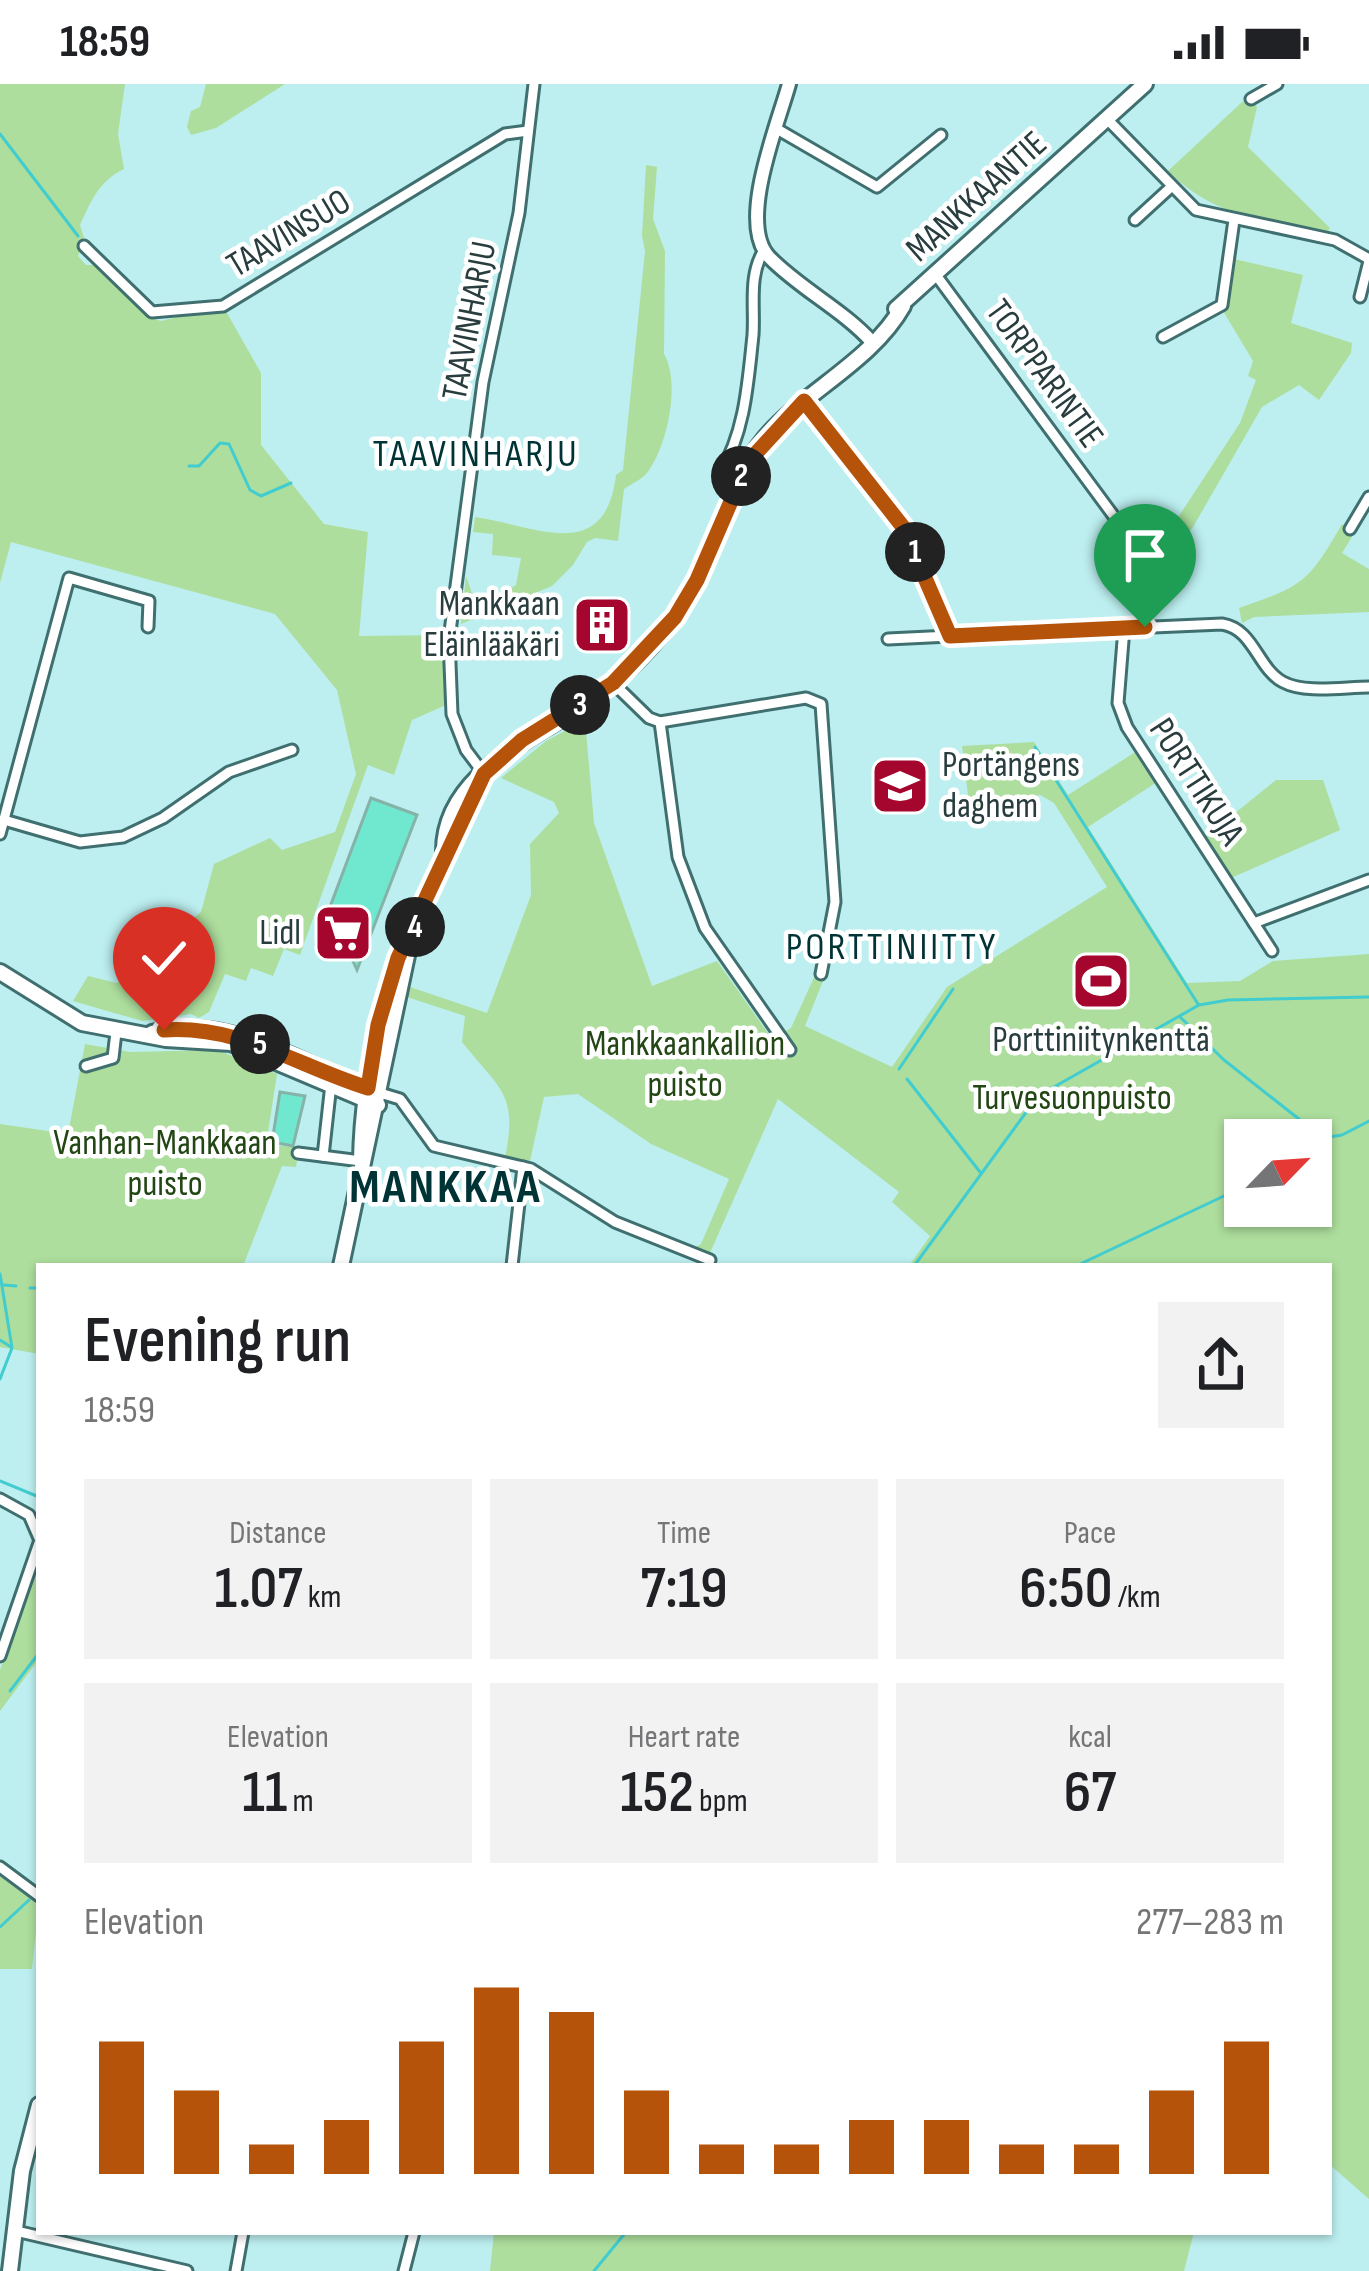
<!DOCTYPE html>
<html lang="en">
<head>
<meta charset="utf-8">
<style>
	body { margin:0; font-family:"Sofia Sans Condensed",sans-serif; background:#f2f2f2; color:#202124; height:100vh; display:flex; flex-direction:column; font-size:45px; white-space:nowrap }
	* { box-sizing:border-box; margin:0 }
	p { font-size:39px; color:#757577 }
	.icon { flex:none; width:66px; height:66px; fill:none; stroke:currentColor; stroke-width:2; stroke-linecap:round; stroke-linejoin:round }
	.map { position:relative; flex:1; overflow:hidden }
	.panel { position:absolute; left:36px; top:1179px; width:1296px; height:972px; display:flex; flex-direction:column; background:#fff; border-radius:0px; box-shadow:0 3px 9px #0004 }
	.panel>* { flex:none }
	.needle { width:78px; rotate:65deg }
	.controls { position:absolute; left:1224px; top:1035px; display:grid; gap:24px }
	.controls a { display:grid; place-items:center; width:108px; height:108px; border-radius:0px; background:#fff; box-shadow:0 3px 9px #0004; font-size:60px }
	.pin { position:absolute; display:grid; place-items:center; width:102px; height:102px; color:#fff; margin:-123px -51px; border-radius:50% 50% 50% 0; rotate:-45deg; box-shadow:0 0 12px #0007 }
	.pin .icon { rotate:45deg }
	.km { position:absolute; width:60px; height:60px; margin:-30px; border-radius:50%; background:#222; color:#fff; font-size:33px; line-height:60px; text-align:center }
	.round { display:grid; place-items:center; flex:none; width:126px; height:126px; border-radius:0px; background:#f2f2f2 }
	.headline { display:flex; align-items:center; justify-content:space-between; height:204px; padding:0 48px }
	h1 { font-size:66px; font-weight:600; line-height:90px }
	.figures { display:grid; grid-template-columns:repeat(3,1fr); gap:18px; height:204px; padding:12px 48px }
	.figures div { display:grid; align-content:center; border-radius:0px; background:#f2f2f2; text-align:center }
	.figures b { font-size:60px; font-weight:600 }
	.figures small { font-size:33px; font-weight:400 }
	.figures p { font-size:33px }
	.chart { height:336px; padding:24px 48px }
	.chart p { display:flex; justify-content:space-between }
	.chart svg { width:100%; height:216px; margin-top:12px; stroke:#b45309; stroke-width:6 }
	.status { display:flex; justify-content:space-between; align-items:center; height:84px; padding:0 60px; background:#fff; direction:ltr }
	.status svg { height:33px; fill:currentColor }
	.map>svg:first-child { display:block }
</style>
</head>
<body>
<div class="status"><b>18:59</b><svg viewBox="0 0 49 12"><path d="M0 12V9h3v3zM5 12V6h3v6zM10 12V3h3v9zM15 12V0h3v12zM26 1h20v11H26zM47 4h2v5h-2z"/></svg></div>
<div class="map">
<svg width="1369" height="2187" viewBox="0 0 1369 2187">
	<rect width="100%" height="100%" fill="#bdeff0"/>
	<g fill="#adde9d" fill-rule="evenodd">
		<path d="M 0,0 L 125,0 L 118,50 L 124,85 C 99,97 91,117 80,141 L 84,154 L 78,172 L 86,181 L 99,181 L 151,234 L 161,237 L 223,222 L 261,289 L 261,361 L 324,440 L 368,448 L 359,552 L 446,551 L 446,621 L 412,636 L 394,691 L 368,681 L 300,871 L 284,865 L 273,892 L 251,884 L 246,897 L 225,890 L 209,928 L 199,934 L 191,930 L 142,937 L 73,917 L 88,892 L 117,899 L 201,828 L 214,780 L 270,754 L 282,766 L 335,748 L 356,690 L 337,606 L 275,530 L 11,458 L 0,499 Z"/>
		<path d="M 206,0 L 285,0 L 216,44 L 191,51 L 187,43 L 191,27 L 200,23 Z"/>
		<path d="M 1252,16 L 1257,23 L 1248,63 L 1330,144 L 1327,149 C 1264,136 1214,133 1168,87 L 1242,18 Z"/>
		<path d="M 646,81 L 657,83 L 653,135 L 665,167 L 664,270 C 681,299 667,363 647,389 C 642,395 630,401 624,405 L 618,457 L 595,454 L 587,458 L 573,481 L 552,502 L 461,540 L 466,492 L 473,512 L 497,513 L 516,501 L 521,474 L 492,471 L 493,450 L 473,448 L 475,433 C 537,442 605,481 616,391 L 623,386 L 645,167 L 642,152 Z"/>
		<path d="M 1234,175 L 1303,191 L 1291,239 L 1352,259 L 1351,269 L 1319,316 L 1299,301 L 1262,323 L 1193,443 L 1179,460 L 1173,456 L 1157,479 L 1152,473 L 1240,339 L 1256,296 L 1248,292 L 1253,277 L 1223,227 Z"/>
		<path d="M 1342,440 L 1355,448 L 1342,469 L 1369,485 L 1369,528 L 1254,533 L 1242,539 L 1239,524 C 1303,502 1308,499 1342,440 Z"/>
		<path d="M 585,636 L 594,739 L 652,902 L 717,877 L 780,966 L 784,948 L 791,944 L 816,889 L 825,892 L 805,942 L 892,983 L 947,903 L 1107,803 L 1054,719 L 1040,711 L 971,736 L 962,662 L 1034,658 L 1068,711 L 1137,667 L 1157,698 L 1088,743 L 1187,899 L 1240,897 L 1273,877 L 1369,870 L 1369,2115 L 1329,2080 L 1329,1182 L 909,1182 L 930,1152 L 892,1118 L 899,1108 L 778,1015 L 709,1171 L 694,1164 L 701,1160 L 729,1095 L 651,1060 L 578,1010 L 544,1013 L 530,1077 L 505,1074 C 518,1009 501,1007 462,958 L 465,932 L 407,913 L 410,903 L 487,929 L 531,811 L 530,760 L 559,729 L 554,718 L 501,694 L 546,657 ZM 1245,1056 L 1311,1056 L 1311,1122 L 1245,1122 Z"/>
		<path d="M 1276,696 L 1323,696 L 1340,746 L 1231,794 L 1204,754 Z"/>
		<path d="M 85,960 L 130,968 L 217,966 L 277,990 L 266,1061 L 299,1063 L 296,1083 L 282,1082 L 243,1182 L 39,1182 L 39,1270 L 0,1263 L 0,1040 L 68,1050 Z"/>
		<path d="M 39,1475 L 39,1575 L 0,1627 L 0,1586 Z"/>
		<path d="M 0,1787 L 39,1817 L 32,1885 L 0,1885 Z"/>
		<path d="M 494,2148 L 1194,2148 L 1184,2187 L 490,2187 Z"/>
	</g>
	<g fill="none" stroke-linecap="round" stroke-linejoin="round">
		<g stroke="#41ccd0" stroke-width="3">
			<path d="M 0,50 L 78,152"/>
			<path d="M 189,382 L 199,382 L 220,359 L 229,360 L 250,406 L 261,412 L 291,399"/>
			<path d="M 1035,663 L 1198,920"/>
			<path d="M 1180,933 L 1224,976 L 1323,1054 L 1342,1051 L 1369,1037"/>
			<path d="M 899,985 L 953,905"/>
			<path d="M 907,995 L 980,1088"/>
			<path d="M 1311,1069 L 1321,1057"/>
			<path d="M 914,1182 L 1038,1012 L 1199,921 L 1228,916 L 1369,913"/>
			<path d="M 1076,1182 L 1245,1102"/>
			<path d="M 0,1190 L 12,1264 L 0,1295"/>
			<path d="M 4,1201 L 16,1202"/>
			<path d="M 30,1204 L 39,1204"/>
			<path d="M 0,1256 L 11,1263"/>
			<path d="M 0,1397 L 39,1413"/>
			<path d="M 10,1607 L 39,1569"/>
			<path d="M 0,1843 L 29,1816"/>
			<path d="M 594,2187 L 626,2148"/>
		</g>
	</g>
	<g fill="#6fe8cf" stroke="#85b3a8" stroke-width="3">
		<path d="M 371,714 L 417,731 L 357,886 L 352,875 L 316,860 Z"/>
		<path d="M 280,1008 L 305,1012 L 293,1062 L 272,1058 Z"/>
	</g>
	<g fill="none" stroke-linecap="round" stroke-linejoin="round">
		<defs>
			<g id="minor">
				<path d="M 1251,15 L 1277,0"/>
				<path d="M 1107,35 L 1196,126 L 1335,156 L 1369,175"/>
				<path d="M 777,45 L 877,103 L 941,51"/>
				<path d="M 1135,136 L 1171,103"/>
				<path d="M 84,162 L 152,228 L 223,222 L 505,50 L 528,47"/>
				<path d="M 936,191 L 1149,480"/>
				<path d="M 1360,213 L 1369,177"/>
				<path d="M 1163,253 L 1222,221 L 1234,136"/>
				<path d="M 804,317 L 903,443 L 950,552 L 1222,540 C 1254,545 1257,584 1283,598 C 1305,610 1344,603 1369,603"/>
				<path d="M 720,389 C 745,349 748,298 753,251 C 755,222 748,192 764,166"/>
				<path d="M 1350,445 L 1369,413"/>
				<path d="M 1124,544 L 1118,619 L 1127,643 L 1272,867"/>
				<path d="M 888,555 L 950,552"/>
				<path d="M 613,599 L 649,634 L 660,638 L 806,614 L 821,620 L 835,818 L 821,890"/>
				<path d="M 660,638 L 678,773 L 705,844 L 790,966"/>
				<path d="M 484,690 L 466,666 L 452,630 L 449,555 L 483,298 L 519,129 L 534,0"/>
				<path d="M 4,736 L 80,758 L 123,753 L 163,734 L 229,688 L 292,666"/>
				<path d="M 0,750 L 69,494 L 149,517 L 148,543"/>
				<path d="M 1254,839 L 1369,796"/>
				<path d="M 86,982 L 113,974 L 116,948"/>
				<path d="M 380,1009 L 400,1015 L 434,1062 L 531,1085 L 615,1138 L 710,1176"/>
				<path d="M 298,1069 L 361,1077"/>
				<path d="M 323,1072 L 331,1000"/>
				<path d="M 512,1182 L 523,1083"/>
				<path d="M 0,1415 L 29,1431 L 39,1454"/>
				<path d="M 0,1572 L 39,1459"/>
				<path d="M 0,1783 L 39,1812"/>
				<path d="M 16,2147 L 187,2187"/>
				<path d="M 236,2187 L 243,2148"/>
				<path d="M 404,2187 L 414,2148"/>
			</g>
			<path id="tertiary" d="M 789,0 C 778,40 737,139 769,173 C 800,205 842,225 872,258"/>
			<g id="secondary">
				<path d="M 896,225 L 1145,0"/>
				<path d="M 444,768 C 443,680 559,646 612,600 C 646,571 678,534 698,494 C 720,448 732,394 765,354 C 806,306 871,278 903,222"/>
				<path d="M 0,888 L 82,939 L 166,955 L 231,959 L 378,1021"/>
				<path d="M 152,949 C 231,928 304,984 376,1007"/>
				<path d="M 361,1077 C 363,944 415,823 476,709"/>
				<path d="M 341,1182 L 409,862"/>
				<path d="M 10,2187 L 22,2087 L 39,2021"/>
			</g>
		</defs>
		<use href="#minor" stroke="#406f70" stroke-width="15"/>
		<use href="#tertiary" stroke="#406f70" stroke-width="18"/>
		<use href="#secondary" stroke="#406f70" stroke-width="20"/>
		<use href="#minor" stroke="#fff" stroke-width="9"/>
		<use href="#tertiary" stroke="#fff" stroke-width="12"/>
		<use href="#secondary" stroke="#fff" stroke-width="14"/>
	</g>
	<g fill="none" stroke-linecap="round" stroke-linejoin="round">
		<defs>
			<path id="route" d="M 164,946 C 241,941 297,982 368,1004 L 378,941 L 398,874 L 484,690 L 522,656 L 613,599 L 675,533 L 697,496 L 748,378 L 804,317 L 903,443 L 950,552 L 1145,543"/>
		</defs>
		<use href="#route" stroke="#fff" stroke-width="24"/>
		<use href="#route" stroke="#b45309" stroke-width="15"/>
	</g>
	<defs>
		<symbol id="building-square" viewBox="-11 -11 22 22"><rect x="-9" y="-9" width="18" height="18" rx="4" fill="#a4062e" stroke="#fff"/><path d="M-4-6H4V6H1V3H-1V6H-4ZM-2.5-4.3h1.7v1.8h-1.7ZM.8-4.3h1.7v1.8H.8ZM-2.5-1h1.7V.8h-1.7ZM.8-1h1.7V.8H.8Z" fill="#fff"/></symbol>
		<symbol id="school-square" viewBox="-11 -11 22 22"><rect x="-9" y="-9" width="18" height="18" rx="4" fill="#a4062e" stroke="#fff"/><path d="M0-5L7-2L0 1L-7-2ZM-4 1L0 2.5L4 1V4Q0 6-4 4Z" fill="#fff"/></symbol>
		<symbol id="supermarket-square" viewBox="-11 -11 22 22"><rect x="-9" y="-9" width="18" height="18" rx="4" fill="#a4062e" stroke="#fff"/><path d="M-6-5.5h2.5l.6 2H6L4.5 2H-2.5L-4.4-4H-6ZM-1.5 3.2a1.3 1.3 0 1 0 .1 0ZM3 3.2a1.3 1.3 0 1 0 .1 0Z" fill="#fff"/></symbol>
		<symbol id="stadium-square" viewBox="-11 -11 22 22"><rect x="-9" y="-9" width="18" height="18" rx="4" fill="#a4062e" stroke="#fff"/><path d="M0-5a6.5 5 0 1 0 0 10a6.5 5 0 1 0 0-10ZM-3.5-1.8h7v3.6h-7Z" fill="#fff"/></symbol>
	</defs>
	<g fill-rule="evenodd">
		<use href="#building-square" x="569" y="508" width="66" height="66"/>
		<use href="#school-square" x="867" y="669" width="66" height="66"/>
		<use href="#supermarket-square" x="310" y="816" width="66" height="66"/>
		<use href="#stadium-square" x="1068" y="864" width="66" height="66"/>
	</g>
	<g text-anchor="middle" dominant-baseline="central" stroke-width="9" stroke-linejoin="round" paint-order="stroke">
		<g font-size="36" fill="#293d3e" stroke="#fff">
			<text transform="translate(977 113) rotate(-42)">MANKKAANTIE</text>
			<text transform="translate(289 150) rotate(-31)">TAAVINSUO</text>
			<text transform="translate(470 237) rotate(-79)">TAAVINHARJU</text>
			<text transform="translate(1044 290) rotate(54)">TORPPARINTIE</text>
			<text transform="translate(1196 698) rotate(57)">PORTTIKUJA</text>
		</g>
		<g font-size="36" fill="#293d3e" stroke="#fff" text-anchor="end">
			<text x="560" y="520">Mankkaan<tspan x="560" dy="41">Eläinlääkäri</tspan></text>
			<text x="942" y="681" text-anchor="start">Portängens<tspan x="942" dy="41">daghem</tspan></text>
			<text x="301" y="849">Lidl</text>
			<text x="1101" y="956" text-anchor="middle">Porttiniitynkenttä</text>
		</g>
		<g font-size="36" fill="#224614" stroke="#fff">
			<text x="685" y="960">Mankkaankallion<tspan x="685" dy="41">puisto</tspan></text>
			<text x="1072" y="1014">Turvesuonpuisto</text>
			<text x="165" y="1059">Vanhan-Mankkaan<tspan x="165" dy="41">puisto</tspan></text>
		</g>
		<g font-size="39" letter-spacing="3" fill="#003335" stroke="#fff">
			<text x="476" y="370">TAAVINHARJU</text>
			<text x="892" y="863">PORTTINIITTY</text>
		</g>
		<g font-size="48" font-weight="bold" letter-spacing="3" fill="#003335" stroke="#fff">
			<text x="446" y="1103">MANKKAA</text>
		</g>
	</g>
</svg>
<div class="controls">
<a><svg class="needle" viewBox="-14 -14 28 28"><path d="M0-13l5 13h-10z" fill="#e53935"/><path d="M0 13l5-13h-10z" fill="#757577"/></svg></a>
</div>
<div class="pin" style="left:1145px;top:543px;background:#1e9e55"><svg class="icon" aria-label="arrive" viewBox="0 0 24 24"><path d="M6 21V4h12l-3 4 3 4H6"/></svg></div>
<div class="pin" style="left:164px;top:946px;background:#d93025"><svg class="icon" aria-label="check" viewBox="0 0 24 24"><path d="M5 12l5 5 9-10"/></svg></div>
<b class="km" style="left:915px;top:468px">1</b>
<b class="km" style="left:741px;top:392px">2</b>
<b class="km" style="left:580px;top:621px">3</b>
<b class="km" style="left:415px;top:843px">4</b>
<b class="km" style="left:260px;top:960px">5</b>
<section class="panel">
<div class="headline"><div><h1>Evening run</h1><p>18:59</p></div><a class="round"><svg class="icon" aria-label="share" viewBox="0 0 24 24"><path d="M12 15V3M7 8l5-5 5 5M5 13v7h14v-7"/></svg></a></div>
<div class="figures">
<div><p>Distance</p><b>1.07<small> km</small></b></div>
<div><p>Time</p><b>7:19</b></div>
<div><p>Pace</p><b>6:50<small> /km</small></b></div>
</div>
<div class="figures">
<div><p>Elevation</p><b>11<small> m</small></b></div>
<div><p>Heart rate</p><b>152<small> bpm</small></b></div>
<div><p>kcal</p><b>67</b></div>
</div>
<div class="chart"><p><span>Elevation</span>277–283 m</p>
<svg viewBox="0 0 160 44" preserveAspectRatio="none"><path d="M5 44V17M15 44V27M25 44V38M35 44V33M45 44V17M55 44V6M65 44V11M75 44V27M85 44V38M95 44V38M105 44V33M115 44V33M125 44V38M135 44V38M145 44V27M155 44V17"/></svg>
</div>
</section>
</div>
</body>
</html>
